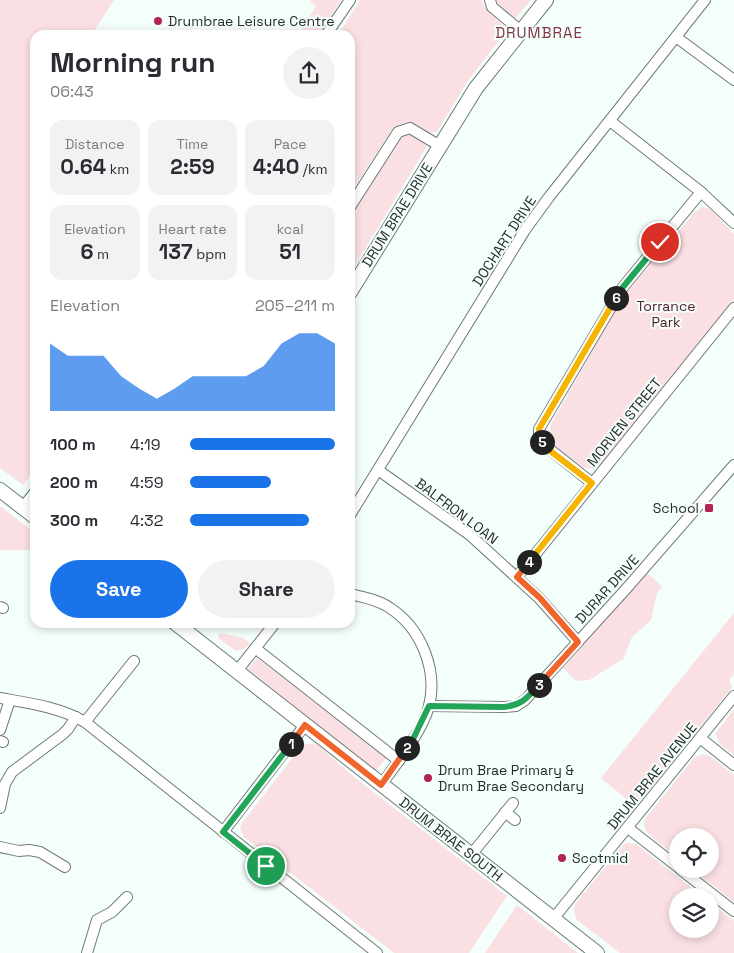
<!DOCTYPE html>
<html lang="en">
<head>
<meta charset="utf-8">
<style>
	body { margin:0; font-family:"Space Grotesk",sans-serif; background:#f2f2f3; color:#2b2b33; height:100vh; display:flex; flex-direction:column; font-size:19px; white-space:nowrap }
	* { box-sizing:border-box; margin:0 }
	p { font-size:16px; color:#7c7c81 }
	.icon { flex:none; width:28px; height:28px; fill:none; stroke:currentColor; stroke-width:2; stroke-linecap:round; stroke-linejoin:round }
	.map { position:relative; flex:1; overflow:hidden }
	.panel { position:absolute; left:30px; top:30px; width:325px; height:598px; display:flex; flex-direction:column; background:#fff; border-radius:15px; box-shadow:0 2px 8px #0003 }
	.panel>* { flex:none }
	.buttons { position:absolute; left:669px; top:828px; display:grid; gap:10px }
	.buttons a { display:grid; place-items:center; width:50px; height:50px; border-radius:50%; background:#fff; box-shadow:0 2px 8px #0003; font-size:25px }
	.pin { position:absolute; display:grid; place-items:center; width:42px; height:42px; color:#fff; margin:-21px; border:2px solid #fff; border-radius:50%; box-shadow:0 1px 5px #0007 }
	.km { position:absolute; width:25px; height:25px; margin:-12px; border-radius:50%; background:#222; color:#fff; font-size:14px; line-height:25px; text-align:center }
	.round { display:grid; place-items:center; flex:none; width:52px; height:52px; border-radius:26px; background:#f2f2f3 }
	.summary { display:flex; align-items:center; justify-content:space-between; height:85px; padding:0 20px }
	h1 { font-size:28px; font-weight:700; line-height:38px }
	.figures { display:grid; grid-template-columns:repeat(3,1fr); gap:8px; height:85px; padding:5px 20px }
	.figures div { display:grid; align-content:center; border-radius:12px; background:#f2f2f3; text-align:center }
	.figures b { font-size:21px; font-weight:700 }
	.figures small { font-size:14px; font-weight:400 }
	.figures p { font-size:14px }
	.chart { height:140px; padding:10px 20px }
	.chart p { display:flex; justify-content:space-between }
	.chart svg { width:100%; height:90px; margin-top:5px; fill:#1a73e8; opacity:.7 }
	.button { display:flex; gap:10px; margin-top:auto; padding:10px 20px }
	.button a { flex:1; height:58px; border-radius:30px; background:#1a73e8; color:#fff; font-size:20px; font-weight:700; line-height:58px; text-align:center }
	.button a+a { background:#f2f2f3; color:#2b2b33 }
	ul { padding:0 20px; list-style:none; font-size:16px }
	li { display:grid; grid-template-columns:80px 60px 1fr; align-items:center; height:38px }
	li i { height:12px; border-radius:6px; background:#1a73e8 }
	.map>svg:first-child { display:block }
</style>
</head>
<body>
<div class="map">
<svg width="734" height="953" viewBox="0 0 734 953">
	<rect width="100%" height="100%" fill="#f4fefb"/>
	<g fill="#fae0e3">
		<path d="M 0,0 L 114,0 L 92,34 L 94,35 L 35,35 L 35,469 L 23,485 L 0,468 Z"/>
		<path d="M 312,0 L 341,0 L 319,35 L 298,35 L 316,6 L 310,2 Z"/>
		<path d="M 360,0 L 482,0 C 485,15 501,18 506,31 L 467,82 L 437,132 L 430,133 L 413,123 L 406,122 L 393,128 L 350,194 L 350,35 L 338,35 Z"/>
		<path d="M 497,0 L 531,0 L 515,19 L 497,3 Z"/>
		<path d="M 410,134 L 427,146 L 350,274 L 350,217 L 397,139 L 403,135 Z"/>
		<path d="M 702,207 L 710,209 L 734,234 L 734,301 L 602,464 L 592,469 L 584,468 L 558,449 L 550,436 L 551,424 L 624,295 L 695,212 Z"/>
		<path d="M 0,506 L 35,533 L 35,550 L 0,550 Z"/>
		<path d="M 647,573 L 662,586 L 657,593 L 651,620 L 632,637 L 623,659 L 589,680 L 576,681 L 563,668 Z"/>
		<path d="M 734,613 L 734,674 L 729,680 L 732,685 L 731,689 L 635,806 L 601,778 Z"/>
		<path d="M 221,633 L 243,638 L 250,643 L 244,649 L 236,651 L 219,639 L 218,635 Z"/>
		<path d="M 257,658 L 386,758 L 376,771 L 248,669 Z"/>
		<path d="M 734,709 L 734,755 L 720,744 L 715,734 Z"/>
		<path d="M 305,744 L 315,744 L 319,746 L 353,776 L 507,896 L 469,953 L 394,953 L 244,837 L 240,829 L 242,823 L 301,747 Z"/>
		<path d="M 702,754 L 710,756 L 734,775 L 734,902 L 692,869 L 710,869 L 710,836 L 678,836 L 677,857 L 646,832 L 644,825 L 645,819 L 694,758 Z"/>
		<path d="M 627,843 L 636,844 L 702,896 L 678,896 L 678,929 L 710,929 L 710,902 L 734,921 L 734,953 L 620,953 L 577,920 L 574,912 L 575,904 L 624,844 Z"/>
		<path d="M 517,905 L 578,953 L 485,953 Z"/>
	</g>
	<g fill="none" stroke-linecap="round" stroke-linejoin="round">
		<defs>
			<g id="street">
				<path d="M 490,0 L 492,7 L 521,31"/>
				<path d="M 326,35 L 350,0"/>
				<path d="M 676,37 L 734,80"/>
				<path d="M 610,121 L 701,192 L 734,223"/>
				<path d="M 350,207 L 398,132 L 410,128 L 440,146"/>
				<path d="M 378,470 L 470,535 L 539,598 L 578,642"/>
				<path d="M 592,483 L 543,444 L 539,436 L 539,429 L 623,287 L 701,192"/>
				<path d="M 23,507 L 35,492"/>
				<path d="M 350,515 L 525,230 L 549,197 L 705,0"/>
				<path d="M 517,577 L 734,308"/>
				<path d="M 350,594 C 363,597 379,600 390,608 C 421,628 438,670 429,706 C 422,732 397,763 381,785"/>
				<path d="M 0,607 L 3,608"/>
				<path d="M 255,648 L 399,761"/>
				<path d="M 237,671 L 276,622"/>
				<path d="M 0,698 C 28,703 60,707 85,722 L 377,953"/>
				<path d="M 429,706 L 504,707 L 516,706 L 525,700 L 626,589 L 734,465"/>
				<path d="M 85,722 L 134,661"/>
				<path d="M 0,730 L 10,700"/>
				<path d="M 700,738 L 734,765"/>
				<path d="M 0,741 L 3,742"/>
				<path d="M 0,808 L 5,784 L 12,772 L 63,734 L 68,729 L 76,717"/>
				<path d="M 505,812 L 515,820"/>
				<path d="M 628,828 L 678,867"/>
				<path d="M 223,832 L 305,725"/>
				<path d="M 0,847 L 19,851 L 29,850 L 40,852 L 65,867"/>
				<path d="M 471,855 L 513,803"/>
				<path d="M 680,869 L 734,911"/>
				<path d="M 553,919 L 734,696"/>
				<path d="M 87,953 L 97,920 L 112,912 L 127,897"/>
			</g>
			<g id="secondary">
				<path d="M 350,292 L 476,88 L 546,0"/>
				<path d="M 0,490 L 35,517"/>
				<path d="M 174,622 L 597,953"/>
			</g>
		</defs>
		<use href="#street" stroke="#6f7a77" stroke-width="12"/>
		<use href="#secondary" stroke="#6f7a77" stroke-width="16"/>
		<use href="#street" stroke="#fff" stroke-width="10"/>
		<use href="#secondary" stroke="#fff" stroke-width="14"/>
	</g>
	<g fill="none" stroke-linecap="round" stroke-linejoin="round">
		<defs>
			<path id="split-1" d="M 266,866 L 223,832 L 291,744"/>
			<path id="split-2" d="M 291,744 L 305,725 L 381,785 L 407,748"/>
			<path id="split-3" d="M 407,748 L 414,737 L 429,706 L 504,707 C 522,705 527,698 539,685"/>
			<path id="split-4" d="M 529,562 L 517,577 L 540,598 L 578,642 L 539,685"/>
			<path id="split-5" d="M 529,562 L 592,483 L 549,450 L 542,442"/>
			<path id="split-6" d="M 542,442 L 539,436 L 539,429 L 616,298"/>
			<path id="split-7" d="M 616,298 L 623,287 L 660,242"/>
		</defs>
		<use href="#split-1" stroke="#fff" stroke-width="10"/>
		<use href="#split-2" stroke="#fff" stroke-width="10"/>
		<use href="#split-3" stroke="#fff" stroke-width="10"/>
		<use href="#split-4" stroke="#fff" stroke-width="10"/>
		<use href="#split-5" stroke="#fff" stroke-width="10"/>
		<use href="#split-6" stroke="#fff" stroke-width="10"/>
		<use href="#split-7" stroke="#fff" stroke-width="10"/>
		<use href="#split-1" stroke="#22a559" stroke-width="6"/>
		<use href="#split-2" stroke="#f0652b" stroke-width="6"/>
		<use href="#split-3" stroke="#22a559" stroke-width="6"/>
		<use href="#split-4" stroke="#f0652b" stroke-width="6"/>
		<use href="#split-5" stroke="#f5b400" stroke-width="6"/>
		<use href="#split-6" stroke="#f5b400" stroke-width="6"/>
		<use href="#split-7" stroke="#22a559" stroke-width="6"/>
	</g>
	<g fill="#b4234f" stroke="#f4fefb" stroke-width="2">
		<circle cx="158" cy="21" r="5"/>
		<rect x="704" y="503" width="10" height="10" rx="2.5"/>
		<circle cx="428" cy="778" r="5"/>
		<circle cx="562" cy="858" r="5"/>
	</g>
	<g text-anchor="middle" dominant-baseline="central" stroke-width="4" stroke-linejoin="round" paint-order="stroke">
		<g font-size="14" fill="#282d2c" stroke="#f4fefb" text-anchor="start">
			<text x="168" y="21">Drumbrae Leisure Centre</text>
			<text x="699" y="508" text-anchor="end">School</text>
			<text x="438" y="770">Drum Brae Primary &amp;<tspan x="438" dy="16">Drum Brae Secondary</tspan></text>
			<text x="572" y="858">Scotmid</text>
		</g>
		<g font-size="14" fill="#282d2c" stroke="#f4fefb">
			<text transform="translate(397 215) rotate(-58)">DRUM BRAE DRIVE</text>
			<text transform="translate(504 241) rotate(-57)">DOCHART DRIVE</text>
			<text transform="translate(624 422) rotate(-51)">MORVEN STREET</text>
			<text transform="translate(457 511) rotate(37)">BALFRON LOAN</text>
			<text transform="translate(607 589) rotate(-48)">DURAR DRIVE</text>
			<text transform="translate(652 776) rotate(-51)">DRUM BRAE AVENUE</text>
			<text transform="translate(451 839) rotate(38)">DRUM BRAE SOUTH</text>
		</g>
		<g font-size="14" fill="#55222c" stroke="#f4fefb">
			<text x="666" y="306">Torrance<tspan x="666" dy="16">Park</tspan></text>
		</g>
		<g font-size="15" letter-spacing="1" fill="#7f3745" stroke="#f4fefb">
			<text x="539" y="32">DRUMBRAE</text>
		</g>
	</g>
</svg>
<div class="buttons">
<a><svg class="icon" aria-label="locate" viewBox="0 0 24 24"><circle cx="12" cy="12" r="6"/><path d="M12 2v4M12 18v4M2 12h4M18 12h4"/></svg></a>
<a><svg class="icon" aria-label="layers" viewBox="0 0 24 24"><path d="M12 4l9 5-9 5-9-5zM3 14l9 5 9-5"/></svg></a>
</div>
<div class="pin" style="left:266px;top:866px;background:#1e9e55"><svg class="icon" aria-label="arrive" viewBox="0 0 24 24"><path d="M6 21V4h12l-3 4 3 4H6"/></svg></div>
<div class="pin" style="left:660px;top:242px;background:#d93025"><svg class="icon" aria-label="check" viewBox="0 0 24 24"><path d="M5 12l5 5 9-10"/></svg></div>
<b class="km" style="left:291px;top:744px">1</b>
<b class="km" style="left:407px;top:748px">2</b>
<b class="km" style="left:539px;top:685px">3</b>
<b class="km" style="left:529px;top:562px">4</b>
<b class="km" style="left:542px;top:442px">5</b>
<b class="km" style="left:616px;top:298px">6</b>
<section class="panel">
<div class="summary"><div><h1>Morning run</h1><p>06:43</p></div><a class="round"><svg class="icon" aria-label="share" viewBox="0 0 24 24"><path d="M12 15V3M7 8l5-5 5 5M5 13v7h14v-7"/></svg></a></div>
<div class="figures">
<div><p>Distance</p><b>0.64<small> km</small></b></div>
<div><p>Time</p><b>2:59</b></div>
<div><p>Pace</p><b>4:40<small> /km</small></b></div>
</div>
<div class="figures">
<div><p>Elevation</p><b>6<small> m</small></b></div>
<div><p>Heart rate</p><b>137<small> bpm</small></b></div>
<div><p>kcal</p><b>51</b></div>
</div>
<div class="chart"><p><span>Elevation</span>205–211 m</p>
<svg viewBox="0 0 160 44" preserveAspectRatio="none"><path d="M0 44V11L10 17L20 17L30 17L40 27L50 33L60 38L70 33L80 27L90 27L100 27L110 27L120 22L130 11L140 6L150 6L160 11V44z"/></svg>
</div>
<ul>
<li><b>100 m</b>4:19<i style="width:100%"></i></li>
<li><b>200 m</b>4:59<i style="width:56%"></i></li>
<li><b>300 m</b>4:32<i style="width:82%"></i></li>
</ul>
<div class="button"><a>Save</a><a>Share</a></div>
</section>
</div>
</body>
</html>
